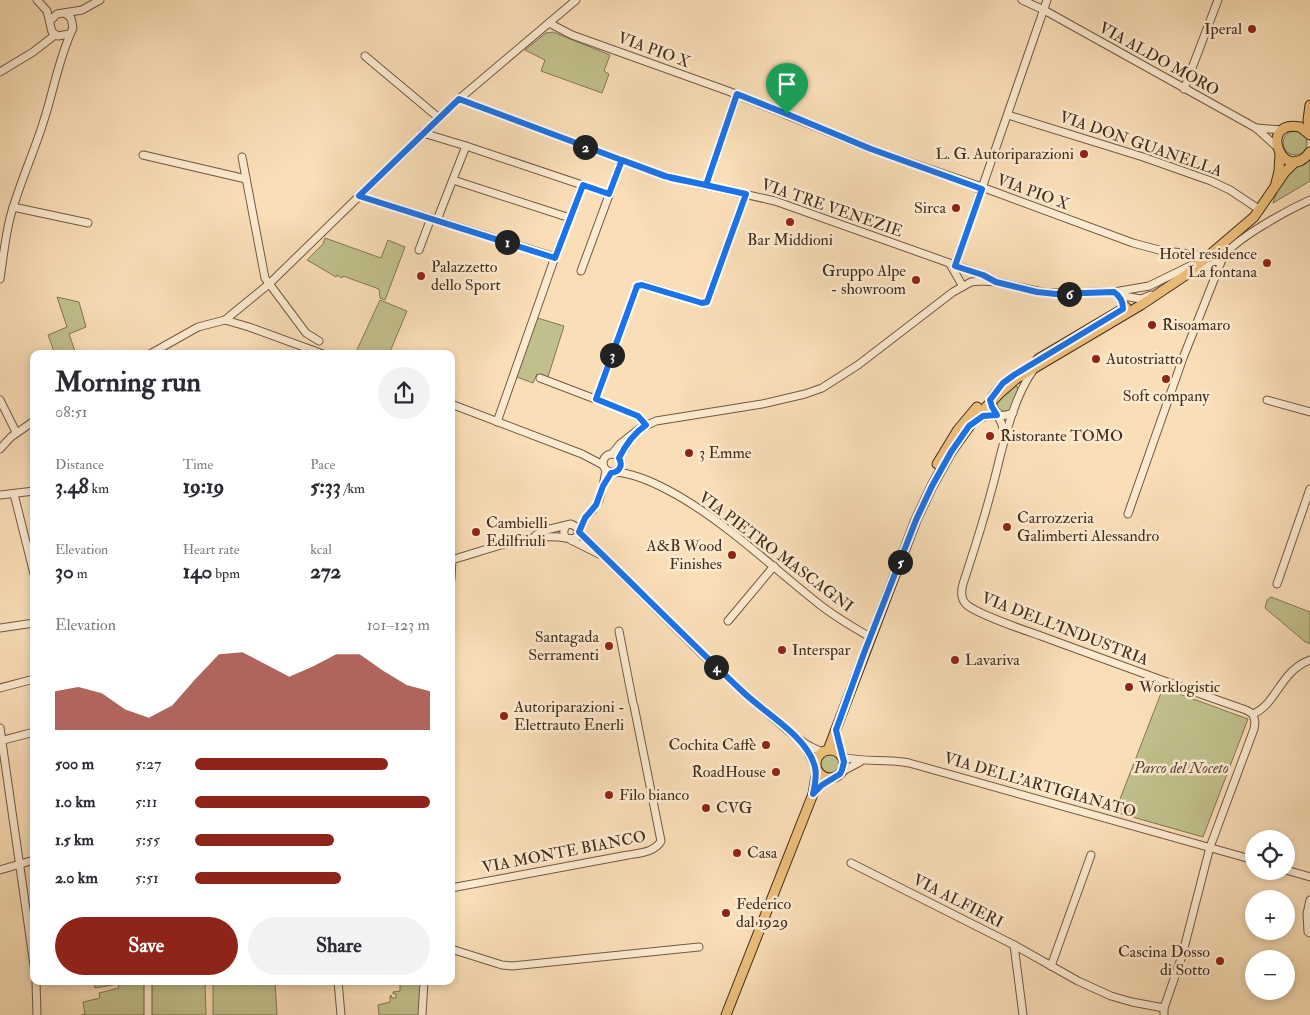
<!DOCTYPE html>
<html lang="en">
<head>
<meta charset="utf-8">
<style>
	body { margin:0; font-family:"IM FELL Double Pica",serif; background:#f2f2f3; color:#2b2b33; height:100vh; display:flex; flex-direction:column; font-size:19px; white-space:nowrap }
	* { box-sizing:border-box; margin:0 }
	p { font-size:16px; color:#7c7c81 }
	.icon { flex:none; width:28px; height:28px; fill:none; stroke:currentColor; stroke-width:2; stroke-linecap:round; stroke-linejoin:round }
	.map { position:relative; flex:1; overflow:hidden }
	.side { position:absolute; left:30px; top:350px; width:425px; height:635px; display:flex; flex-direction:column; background:#fff; border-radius:10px; box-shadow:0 2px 8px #0003 }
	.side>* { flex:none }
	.fabs { position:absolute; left:1245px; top:830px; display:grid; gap:10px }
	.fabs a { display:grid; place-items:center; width:50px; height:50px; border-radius:50%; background:#fff; box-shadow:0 2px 8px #0003; font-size:25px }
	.pin { position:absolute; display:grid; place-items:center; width:42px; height:42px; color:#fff; margin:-51px -21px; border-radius:50% 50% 50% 0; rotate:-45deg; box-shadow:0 0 5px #0007 }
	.pin .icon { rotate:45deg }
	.km { position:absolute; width:25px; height:25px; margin:-12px; border-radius:50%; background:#222; color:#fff; font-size:14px; line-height:25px; text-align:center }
	.round { display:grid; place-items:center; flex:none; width:52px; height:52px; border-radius:26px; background:#f2f2f3 }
	.head { display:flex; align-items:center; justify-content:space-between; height:85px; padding:0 25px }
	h1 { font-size:28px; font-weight:700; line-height:38px }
	.figures { display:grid; grid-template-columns:repeat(3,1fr); gap:8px; height:85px; padding:5px 25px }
	.figures div { display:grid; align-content:center }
	.figures b { font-size:21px; font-weight:700 }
	.figures small { font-size:14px; font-weight:400 }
	.figures p { font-size:14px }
	.chart { height:140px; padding:10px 25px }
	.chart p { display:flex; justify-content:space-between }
	.chart svg { width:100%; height:90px; margin-top:5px; fill:#8f2418; opacity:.7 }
	.button { display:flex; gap:10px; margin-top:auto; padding:10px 25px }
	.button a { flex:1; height:58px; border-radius:30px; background:#8f2418; color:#fff; font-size:20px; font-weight:700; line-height:58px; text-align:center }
	.button a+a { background:#f2f2f3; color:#2b2b33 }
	ul { padding:0 25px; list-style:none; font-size:16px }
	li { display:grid; grid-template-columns:80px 60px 1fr; align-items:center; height:38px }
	li i { height:12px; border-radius:6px; background:#8f2418 }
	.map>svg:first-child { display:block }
</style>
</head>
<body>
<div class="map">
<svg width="1310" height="1015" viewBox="0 0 1310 1015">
	<rect width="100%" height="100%" fill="#fadeb7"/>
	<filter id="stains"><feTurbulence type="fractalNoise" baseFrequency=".004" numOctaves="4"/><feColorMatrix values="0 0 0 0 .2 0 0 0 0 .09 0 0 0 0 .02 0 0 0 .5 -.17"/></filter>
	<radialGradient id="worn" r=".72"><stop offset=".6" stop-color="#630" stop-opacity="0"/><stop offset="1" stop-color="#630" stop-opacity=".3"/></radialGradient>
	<g fill="#c1c08c" stroke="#827654">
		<path d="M 553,32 L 610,55 L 604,71 L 609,74 L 602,93 L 541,71 L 545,60 L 525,50 L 546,33 Z"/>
		<circle cx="1295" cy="143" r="12"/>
		<path d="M 1310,160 L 1310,181 L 1273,203 C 1278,186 1291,164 1310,160 Z"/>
		<path d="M 325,238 L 381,258 L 388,240 L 405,247 L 385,300 L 380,298 L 379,289 L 343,276 L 342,278 L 337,275 L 336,277 L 307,260 L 323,244 Z"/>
		<path d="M 57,297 L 79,302 L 86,327 L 69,334 L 76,354 L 55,354 L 48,335 L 67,327 Z"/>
		<path d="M 380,300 L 407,311 L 389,354 L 355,354 Z"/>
		<path d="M 534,317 L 564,326 L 548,377 L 537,374 L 533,383 L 514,376 Z"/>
		<path d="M 1015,386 L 1017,386 L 1018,390 L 1010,411 L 1002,411 L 998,407 L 997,401 Z"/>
		<path d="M 1271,597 L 1310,612 L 1310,644 L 1304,641 L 1265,608 L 1267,600 Z"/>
		<path d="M 1163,688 L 1248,719 L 1203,837 L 1115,812 Z"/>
		<circle cx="830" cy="764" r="12"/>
		<path d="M 94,981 L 145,981 L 145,1015 L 81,1015 L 85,1014 L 83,1002 L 100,998 L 99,993 L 119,988 L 118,984 L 95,988 Z"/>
		<path d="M 151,981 L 205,981 L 206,1015 L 151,1015 Z"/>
		<path d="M 213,981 L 275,981 L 277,1015 L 213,1015 Z"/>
		<path d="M 400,981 L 421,981 L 419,1015 L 379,1015 L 378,1005 L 390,1002 L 390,996 L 391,995 L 392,998 L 396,998 L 396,994 L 393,994 L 393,992 L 400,991 Z"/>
	</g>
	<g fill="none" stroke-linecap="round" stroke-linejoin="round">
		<defs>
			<g id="minor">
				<path d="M 37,0 L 47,11 L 52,32 L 58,36 L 69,34"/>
				<path d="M 1022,0 L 1044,10 L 1256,128 L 1277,147"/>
				<path d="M 50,21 L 57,14 L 82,10 L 100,0"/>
				<path d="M 549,23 L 572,35 L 728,91 L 871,149 L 979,186 L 1133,243 L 1159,250 L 1204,256"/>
				<path d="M 365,56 L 439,118"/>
				<path d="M 0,72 L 33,52 L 55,35"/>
				<path d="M 1184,89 L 1218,0"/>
				<path d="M 459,99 L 664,176 L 775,201 L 983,275 L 993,280"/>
				<path d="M 1008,115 L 1143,157 L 1211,181 L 1230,190 L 1260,210"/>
				<path d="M 1256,128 L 1283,130"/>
				<path d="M 423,133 L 466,146 L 609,194"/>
				<path d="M 143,155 L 246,179"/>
				<path d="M 242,157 L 265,278 L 306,333 L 319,341"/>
				<path d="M 453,180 L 570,218"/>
				<path d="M 706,185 L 737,94"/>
				<path d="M 359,196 L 555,257"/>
				<path d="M 13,207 L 88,223"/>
				<path d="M 437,220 L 466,146"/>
				<path d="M 419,250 L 431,218"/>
				<path d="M 950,264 L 962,285"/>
				<path d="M 955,266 L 1047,0"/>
				<path d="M 581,271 L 622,160"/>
				<path d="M 1192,273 L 1210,265 L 1220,263"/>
				<path d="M 0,279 C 3,259 5,238 10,218 C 19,184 34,153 44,120 C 54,89 59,57 73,28 L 71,18 L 65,13"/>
				<path d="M 1118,295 L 1141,299 L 1151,295"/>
				<path d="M 225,320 L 269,284 L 459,99 L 576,0"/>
				<path d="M 150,354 L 198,327 L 225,320 L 249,327 L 323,354"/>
				<path d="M 1034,369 C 1010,402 1002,453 991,492 C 983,523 973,553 963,584 C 961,591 960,599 967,605 C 979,615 1024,630 1041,636 C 1109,661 1177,686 1246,710 L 1253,714"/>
				<path d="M 540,378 L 637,415 L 646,425"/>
				<path d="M 1003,383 L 992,396 L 990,402 L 1001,422 L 1006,437"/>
				<path d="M 596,399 L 637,286 L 644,285 L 702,303 L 707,302 L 746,194"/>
				<path d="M 0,400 L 16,432"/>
				<path d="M 1267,400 L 1310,412"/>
				<path d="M 451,404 L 582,454 L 603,465"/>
				<path d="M 976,421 C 990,411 1000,419 1013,413"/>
				<path d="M 497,422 L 555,257 L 583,185"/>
				<path d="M 0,449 L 11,437 L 34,421"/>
				<circle cx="612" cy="463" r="9"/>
				<path d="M 612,454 L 620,444 L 639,429 L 656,421 L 762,404 L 805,394 L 822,388 L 858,365 L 953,292 L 971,282 L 981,281 L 996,282 L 1047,293 L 1114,292 L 1149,286 L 1192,265"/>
				<path d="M 619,458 L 631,439"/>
				<path d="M 606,470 L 603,486 L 599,500 L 593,510 L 585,518 L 579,532 C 643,593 702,659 770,715 C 786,729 802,745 823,752"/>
				<path d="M 617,472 C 639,475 657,484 677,495 C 729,525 772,567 819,604 C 835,617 853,627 870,637"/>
				<path d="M 14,494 L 34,574"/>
				<path d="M 0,495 L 34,491"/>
				<path d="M 1128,514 L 1183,358 L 1223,257 C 1236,238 1288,210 1310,200"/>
				<path d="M 536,535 L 546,530 L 571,524 L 578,528 L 579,532 L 575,539 L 566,538 C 563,533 563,531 566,526"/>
				<path d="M 571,540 L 599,554"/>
				<path d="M 451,560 C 488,550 528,532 566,538"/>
				<path d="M 451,579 L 452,559"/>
				<path d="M 1277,584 L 1310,489"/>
				<path d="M 728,621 L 774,566"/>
				<path d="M 0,628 L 34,623"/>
				<path d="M 619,631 L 633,703"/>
				<path d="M 0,688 L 34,679"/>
				<path d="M 1253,714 C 1277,704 1280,671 1310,660"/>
				<path d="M 0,728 L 34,965"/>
				<path d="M 0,741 L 34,732"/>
				<path d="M 804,745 L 815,766"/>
				<path d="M 842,757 C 864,763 887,758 909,763 L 1254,860"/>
				<path d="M 843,771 L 860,762"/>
				<path d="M 851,863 L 1014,945 L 1078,981 L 1111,996 L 1132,1002 L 1164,1008"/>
				<path d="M 0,870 L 34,860"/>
				<path d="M 1286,870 L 1310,877"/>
				<path d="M 451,888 L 628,855 C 640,853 655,852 661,841 L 634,706"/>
				<path d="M 1310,900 L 1307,914 L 1308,932 L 1310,933"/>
				<path d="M 1014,945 L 1023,1015"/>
				<path d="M 451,949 L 502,965 L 512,966 L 699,947"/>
				<path d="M 1051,966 L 1091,855"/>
				<path d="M 36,981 L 37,1015"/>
				<path d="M 338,981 L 341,1015"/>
				<path d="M 148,1015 L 148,981"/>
				<path d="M 422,1015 L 424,981"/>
				<path d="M 1164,1015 L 1164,1008 L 1182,956 L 1210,847 L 1254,729 L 1255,722 L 1253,714"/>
			</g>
			<g id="major">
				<path d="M 1309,133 L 1308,120 L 1310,105"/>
				<path d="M 1310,135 L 1300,127 C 1256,119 1284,187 1310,152"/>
				<path d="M 1276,183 L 1279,171 L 1280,153"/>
				<path d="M 1038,359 L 1126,307"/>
				<path d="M 937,464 L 957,431 L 977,407"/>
				<circle cx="830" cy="764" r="14"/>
				<path d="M 828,750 L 916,520 L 932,486 L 951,452 L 976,417 L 999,394 L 1016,379 L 1141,305 L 1186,275 L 1254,217 L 1285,172 L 1296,161"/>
				<path d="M 726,1015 L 813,794 L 817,771"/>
			</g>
		</defs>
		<use href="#minor" stroke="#715942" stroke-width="9"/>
		<use href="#major" stroke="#432d1b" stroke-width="11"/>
		<use href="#minor" stroke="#fcead0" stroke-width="7"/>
		<use href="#major" stroke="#edbf7c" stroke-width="9"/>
	</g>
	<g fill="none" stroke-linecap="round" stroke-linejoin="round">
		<defs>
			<path id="route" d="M 787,114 L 737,94 L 706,185 L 671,178 L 622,160 L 609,194 L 583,185 L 555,258 L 359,196 L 459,99 L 664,176 L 674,178 L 746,194 L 707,302 L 702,303 L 642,285 L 637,286 L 636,289 L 596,399 L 638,416 L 646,425 C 634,433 626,444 619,458 C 623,465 620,472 611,473 L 603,486 L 596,505 L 585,518 L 579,532 C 634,585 687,639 743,692 C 762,710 793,729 807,750 C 818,766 817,776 813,794 L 822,785 L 840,774 L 842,770 L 844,762 L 836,730 L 864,653 L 916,520 L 932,486 L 951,452 L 969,426 L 983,416 L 997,415 L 992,407 L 990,400 L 1003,383 L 1014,375 L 1123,309 C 1123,301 1120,296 1114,292 L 1056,294 L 1037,292 L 996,282 L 983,275 L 955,266 L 982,189 L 871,149 L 787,114"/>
		</defs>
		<use href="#route" stroke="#fff" stroke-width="10"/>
		<use href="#route" stroke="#1a73e8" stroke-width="6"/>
	</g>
	<g fill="#8f2418" stroke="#fcead0" stroke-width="2">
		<circle cx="1252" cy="29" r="5"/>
		<circle cx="1084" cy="154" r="5"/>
		<circle cx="956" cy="208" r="5"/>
		<circle cx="790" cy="222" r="5"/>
		<circle cx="1267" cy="263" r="5"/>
		<circle cx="421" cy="276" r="5"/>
		<circle cx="916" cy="280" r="5"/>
		<circle cx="1152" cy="325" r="5"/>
		<circle cx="1096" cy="359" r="5"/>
		<circle cx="1166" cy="379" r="5"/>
		<circle cx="990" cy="436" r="5"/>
		<circle cx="689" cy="453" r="5"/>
		<circle cx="1007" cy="527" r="5"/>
		<circle cx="476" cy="532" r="5"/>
		<circle cx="732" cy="555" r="5"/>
		<circle cx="609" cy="646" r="5"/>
		<circle cx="782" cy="650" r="5"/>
		<circle cx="955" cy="660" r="5"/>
		<circle cx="1129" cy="687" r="5"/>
		<circle cx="504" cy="716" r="5"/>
		<circle cx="766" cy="745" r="5"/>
		<circle cx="776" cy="772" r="5"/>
		<circle cx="609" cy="795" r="5"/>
		<circle cx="706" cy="808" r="5"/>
		<circle cx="737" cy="853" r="5"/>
		<circle cx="726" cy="913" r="5"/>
		<circle cx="1220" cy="961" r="5"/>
	</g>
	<g text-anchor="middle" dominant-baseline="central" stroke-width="5" stroke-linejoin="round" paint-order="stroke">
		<g font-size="16" fill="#432d1b" stroke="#fcead0" text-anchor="start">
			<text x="1242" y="29" text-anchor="end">Iperal</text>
			<text x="1074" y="154" text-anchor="end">L. G. Autoriparazioni</text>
			<text x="946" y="208" text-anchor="end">Sirca</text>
			<text x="790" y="240" text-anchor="middle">Bar Middioni</text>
			<text x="1257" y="254" text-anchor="end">Hotel residence<tspan x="1257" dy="18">La fontana</tspan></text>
			<text x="431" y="267">Palazzetto<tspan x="431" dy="18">dello Sport</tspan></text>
			<text x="906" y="271" text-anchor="end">Gruppo Alpe<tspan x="906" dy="18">- showroom</tspan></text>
			<text x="1162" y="325">Risoamaro</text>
			<text x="1106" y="359">Autostriatto</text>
			<text x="1166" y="396" text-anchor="middle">Soft company</text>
			<text x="1000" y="436">Ristorante TOMO</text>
			<text x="699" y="453">3 Emme</text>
			<text x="1017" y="518">Carrozzeria<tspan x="1017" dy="18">Galimberti Alessandro</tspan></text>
			<text x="486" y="523">Cambielli<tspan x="486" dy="18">Edilfriuli</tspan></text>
			<text x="722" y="546" text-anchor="end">A&amp;B Wood<tspan x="722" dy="18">Finishes</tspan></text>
			<text x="599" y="637" text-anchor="end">Santagada<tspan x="599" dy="18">Serramenti</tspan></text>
			<text x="792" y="650">Interspar</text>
			<text x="965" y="660">Lavariva</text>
			<text x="1139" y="687">Worklogistic</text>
			<text x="514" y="707">Autoriparazioni -<tspan x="514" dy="18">Elettrauto Enerli</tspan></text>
			<text x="756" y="745" text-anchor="end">Cochita Caffè</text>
			<text x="766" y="772" text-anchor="end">RoadHouse</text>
			<text x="619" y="795">Filo bianco</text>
			<text x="716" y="808">CVG</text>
			<text x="747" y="853">Casa</text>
			<text x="736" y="904">Federico<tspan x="736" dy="18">dal 1929</tspan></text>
			<text x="1210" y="952" text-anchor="end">Cascina Dosso<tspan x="1210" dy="18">di Sotto</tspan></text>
		</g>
		<g font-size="16" fill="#432d1b" stroke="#fcead0">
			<text transform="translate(654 50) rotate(20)">VIA PIO X</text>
			<text transform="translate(1159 59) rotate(29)">VIA ALDO MORO</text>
			<text transform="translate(1141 144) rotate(19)">VIA DON GUANELLA</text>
			<text transform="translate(1033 192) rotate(20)">VIA PIO X</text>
			<text transform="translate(832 208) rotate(19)">VIA TRE VENEZIE</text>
			<text transform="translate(776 552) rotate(37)">VIA PIETRO MASCAGNI</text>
			<text transform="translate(1065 629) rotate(21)">VIA DELL'INDUSTRIA</text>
			<text transform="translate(1040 785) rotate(16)">VIA DELL'ARTIGIANATO</text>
			<text transform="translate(564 852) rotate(-11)">VIA MONTE BIANCO</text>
			<text transform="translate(958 901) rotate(27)">VIA ALFIERI</text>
		</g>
		<g font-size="16" font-style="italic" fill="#5c4a32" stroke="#fcead0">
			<text x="1181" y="768">Parco del Noceto</text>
		</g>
	</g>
	<rect width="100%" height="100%" filter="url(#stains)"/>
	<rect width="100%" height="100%" fill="url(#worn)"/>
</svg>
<div class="fabs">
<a><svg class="icon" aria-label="locate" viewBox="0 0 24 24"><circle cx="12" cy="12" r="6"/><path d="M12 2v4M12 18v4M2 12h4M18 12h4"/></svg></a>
<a>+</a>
<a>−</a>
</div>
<div class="pin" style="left:787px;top:114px;background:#1e9e55"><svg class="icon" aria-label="arrive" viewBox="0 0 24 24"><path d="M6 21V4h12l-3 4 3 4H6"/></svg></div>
<b class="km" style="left:507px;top:242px">1</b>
<b class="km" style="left:585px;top:147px">2</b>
<b class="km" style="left:612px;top:355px">3</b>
<b class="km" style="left:716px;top:667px">4</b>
<b class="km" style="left:900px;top:562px">5</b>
<b class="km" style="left:1069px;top:294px">6</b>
<section class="side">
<div class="head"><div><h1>Morning run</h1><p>08:51</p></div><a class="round"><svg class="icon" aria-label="share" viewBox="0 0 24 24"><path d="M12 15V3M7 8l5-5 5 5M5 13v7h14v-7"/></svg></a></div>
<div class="figures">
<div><p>Distance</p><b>3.48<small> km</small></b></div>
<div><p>Time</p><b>19:19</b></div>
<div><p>Pace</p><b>5:33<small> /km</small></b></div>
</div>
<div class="figures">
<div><p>Elevation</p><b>30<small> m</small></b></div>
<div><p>Heart rate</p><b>140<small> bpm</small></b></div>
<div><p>kcal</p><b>272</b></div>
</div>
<div class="chart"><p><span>Elevation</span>101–123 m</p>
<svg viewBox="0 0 160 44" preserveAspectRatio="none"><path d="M0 44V25L10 23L20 26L30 34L40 38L50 32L60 19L70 7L80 6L90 12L100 18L110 13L120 7L130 7L140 15L150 22L160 25V44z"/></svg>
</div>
<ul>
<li><b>500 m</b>5:27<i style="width:82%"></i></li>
<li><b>1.0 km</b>5:11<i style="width:100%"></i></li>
<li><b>1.5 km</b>5:55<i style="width:59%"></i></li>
<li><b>2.0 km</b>5:51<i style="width:62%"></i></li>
</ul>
<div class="button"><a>Save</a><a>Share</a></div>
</section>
</div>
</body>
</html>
